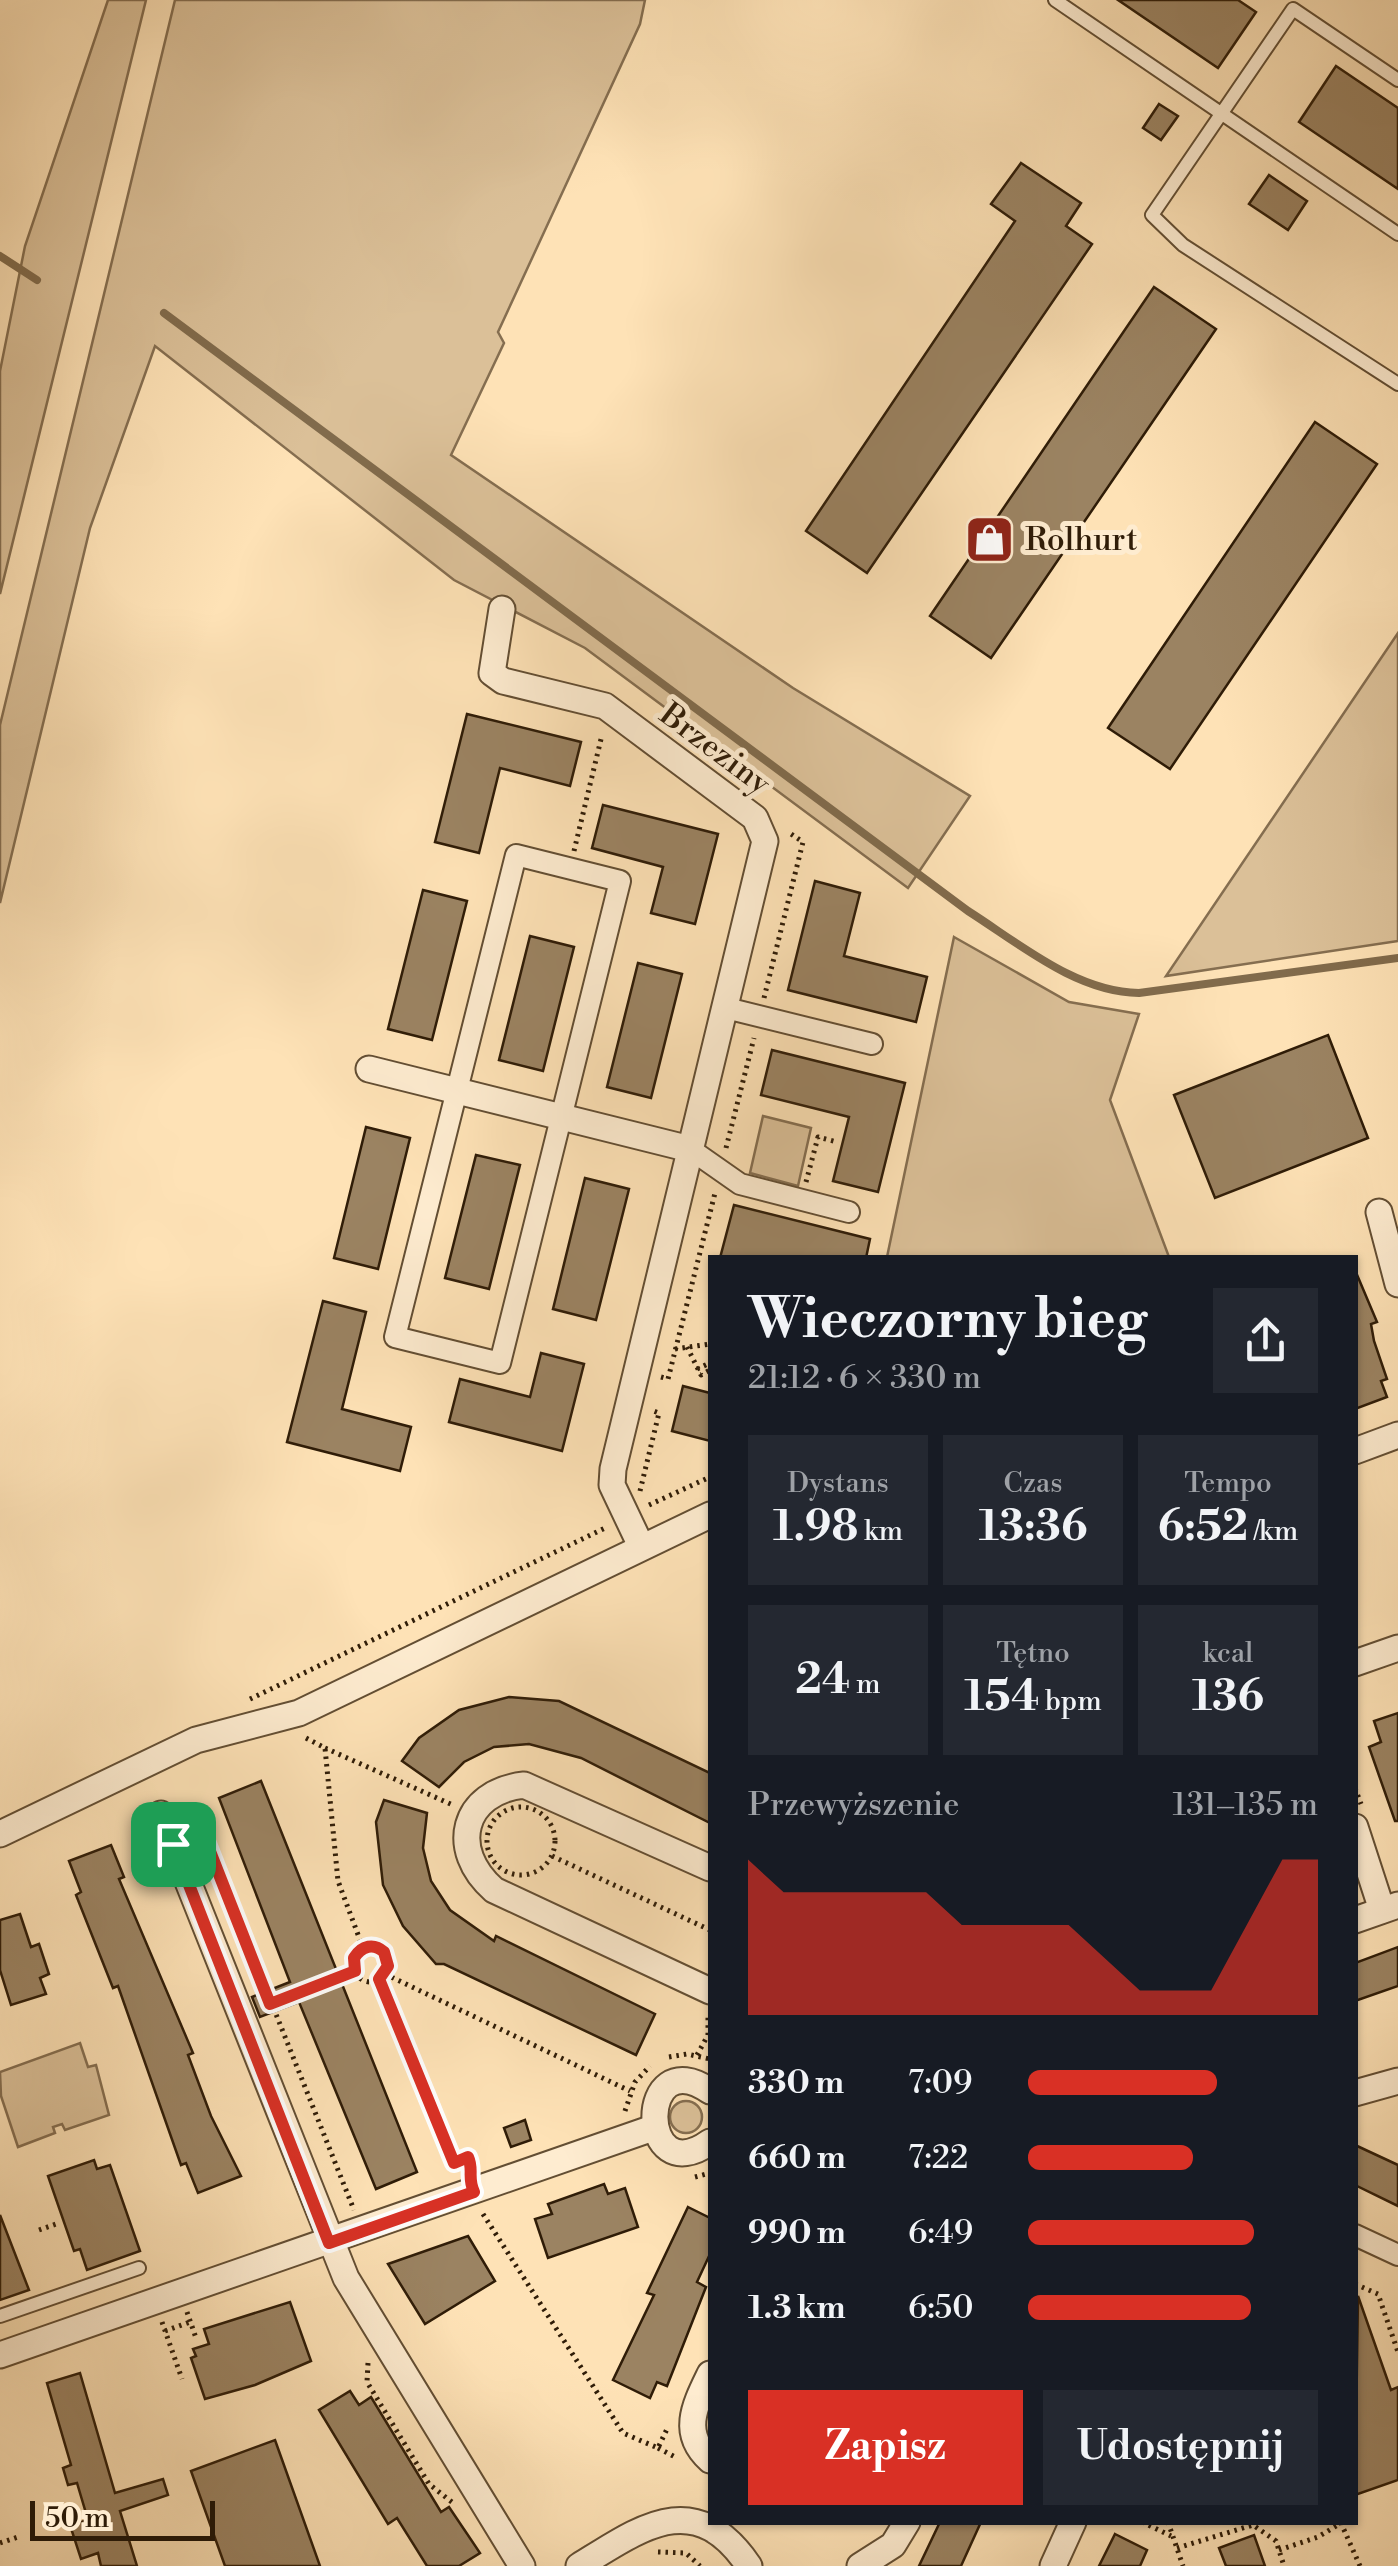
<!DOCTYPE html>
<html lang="pl">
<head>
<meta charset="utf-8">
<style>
	body { margin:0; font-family:"Libre Bodoni",serif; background:#242831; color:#f1f3f6; height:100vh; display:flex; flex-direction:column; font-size:38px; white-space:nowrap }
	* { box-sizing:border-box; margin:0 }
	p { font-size:32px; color:#9ea1a6 }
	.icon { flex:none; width:55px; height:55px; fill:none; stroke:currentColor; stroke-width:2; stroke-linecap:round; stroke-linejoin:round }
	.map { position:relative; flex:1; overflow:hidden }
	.sheet { position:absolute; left:708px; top:1255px; width:650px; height:1270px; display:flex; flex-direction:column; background:#171b24; border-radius:0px; box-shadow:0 2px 8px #0004 }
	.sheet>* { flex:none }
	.scale { position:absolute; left:30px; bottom:25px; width:185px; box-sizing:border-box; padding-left:10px; border:5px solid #2f1c07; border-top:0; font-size:28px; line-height:35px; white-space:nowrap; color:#2f1c07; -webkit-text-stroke:8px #feecd0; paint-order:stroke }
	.pin { position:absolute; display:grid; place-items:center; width:85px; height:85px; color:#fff; margin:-42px; border-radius:20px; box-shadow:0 5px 15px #0006 }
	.round { display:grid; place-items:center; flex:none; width:105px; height:105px; border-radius:0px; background:#242831 }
	.head { display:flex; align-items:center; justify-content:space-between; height:170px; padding:0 40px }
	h1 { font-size:55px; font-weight:800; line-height:75px }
	.stats { display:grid; grid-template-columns:repeat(3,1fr); gap:15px; height:170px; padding:10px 40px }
	.stats div { display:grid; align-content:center; border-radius:0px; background:#242831; text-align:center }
	.stats b { font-size:42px; font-weight:800 }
	.stats small { font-size:28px; font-weight:400 }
	.stats p { font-size:28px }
	.chart { height:280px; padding:20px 40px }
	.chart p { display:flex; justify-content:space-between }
	.chart svg { width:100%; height:180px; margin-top:10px; fill:#d93025; opacity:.7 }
	.button { display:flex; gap:20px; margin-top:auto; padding:20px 40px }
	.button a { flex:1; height:115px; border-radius:0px; background:#d93025; color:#fff; font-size:40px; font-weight:800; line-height:115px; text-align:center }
	.button a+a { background:#242831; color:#f1f3f6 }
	ul { padding:0 40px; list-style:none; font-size:32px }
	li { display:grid; grid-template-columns:160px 120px 1fr; align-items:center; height:75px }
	li i { height:25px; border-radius:12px; background:#d93025 }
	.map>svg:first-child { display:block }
</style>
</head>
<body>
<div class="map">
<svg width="1398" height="2566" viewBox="0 0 1398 2566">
	<rect width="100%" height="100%" fill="#fee2b6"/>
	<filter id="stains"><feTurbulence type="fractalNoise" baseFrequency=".002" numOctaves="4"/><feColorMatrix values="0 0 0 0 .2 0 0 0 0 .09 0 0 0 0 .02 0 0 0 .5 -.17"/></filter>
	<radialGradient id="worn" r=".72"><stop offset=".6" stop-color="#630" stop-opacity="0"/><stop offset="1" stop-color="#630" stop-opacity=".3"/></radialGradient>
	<g fill="#dbc098" stroke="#856e50" stroke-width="2.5">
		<path d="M 108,0 L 146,0 L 0,594 L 0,371 L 25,246 Z"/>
		<path d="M 175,0 L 645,0 L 640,24 L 498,332 L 504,343 L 451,455 L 793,688 L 970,796 L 908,888 L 585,648 L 454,580 L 155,346 L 90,528 L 0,903 L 0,725 Z"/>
		<path d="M 1398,633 L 1398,941 L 1166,976 Z"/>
		<path d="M 954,937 L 1069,1002 L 1139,1014 L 1110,1100 L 1169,1257 L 887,1257 Z"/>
		<path d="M 763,1116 L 811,1128 L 798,1186 L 750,1173 Z"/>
		<path d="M 80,2043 L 88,2067 L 96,2065 L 109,2115 L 65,2130 L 62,2124 L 53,2127 L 55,2133 L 18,2147 L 1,2096 L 0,2072 Z"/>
		<circle cx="686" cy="2117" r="16"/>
	</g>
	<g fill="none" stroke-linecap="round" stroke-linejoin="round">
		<g stroke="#816b4c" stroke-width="8">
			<path d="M 0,256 L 37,280"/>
			<path d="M 164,313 L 968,911 C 1020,944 1076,992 1139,993 L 1398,958"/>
		</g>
	</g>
	<g fill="#9b8362" stroke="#2f1c07" stroke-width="2.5">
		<path d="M 1118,0 L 1238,0 L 1256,12 L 1218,68 Z"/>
		<path d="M 1336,66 L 1398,108 L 1398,189 L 1299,122 Z"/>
		<path d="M 1159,104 L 1178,116 L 1161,140 L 1143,128 Z"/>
		<path d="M 1021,163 L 1081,203 L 1066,226 L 1092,244 L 867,573 L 806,531 L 1015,221 L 991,204 Z"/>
		<path d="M 1269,175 L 1307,201 L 1288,230 L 1249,204 Z"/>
		<path d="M 1154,287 L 1216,329 L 991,658 L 930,616 Z"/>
		<path d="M 1315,422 L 1377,464 L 1170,769 L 1108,728 Z"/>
		<path d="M 467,714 L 581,742 L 570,786 L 500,768 L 479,853 L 435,842 Z"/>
		<path d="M 603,805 L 718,834 L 695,924 L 651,913 L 663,867 L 592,848 Z"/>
		<path d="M 815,881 L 860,893 L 844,956 L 927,977 L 916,1022 L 788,990 Z"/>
		<path d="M 423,890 L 467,901 L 432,1040 L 388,1029 Z"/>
		<path d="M 530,936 L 574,947 L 543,1071 L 499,1060 Z"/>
		<path d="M 638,963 L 682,974 L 651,1098 L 607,1087 Z"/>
		<path d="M 1328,1035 L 1368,1138 L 1215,1198 L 1174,1095 Z"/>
		<path d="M 772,1050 L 905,1083 L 878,1192 L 833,1181 L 849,1117 L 761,1095 Z"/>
		<path d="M 366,1127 L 410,1138 L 378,1269 L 334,1258 Z"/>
		<path d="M 476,1155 L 520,1165 L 489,1289 L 445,1278 Z"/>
		<path d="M 585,1178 L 629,1189 L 596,1320 L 553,1309 Z"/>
		<path d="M 734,1205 L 870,1239 L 866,1258 L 720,1258 Z"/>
		<path d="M 1355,1270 L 1377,1322 L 1371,1324 L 1374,1341 L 1387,1379 L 1381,1381 L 1387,1397 L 1355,1409 Z"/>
		<path d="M 323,1301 L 366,1312 L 342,1409 L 411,1427 L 400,1471 L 287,1442 Z"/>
		<path d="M 541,1353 L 584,1364 L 562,1451 L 449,1422 L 460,1379 L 530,1397 Z"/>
		<path d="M 683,1386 L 710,1393 L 710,1441 L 672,1431 Z"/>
		<path d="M 509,1697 L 559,1701 L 710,1773 L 710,1823 L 581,1758 L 529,1744 L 494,1747 L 464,1762 L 439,1787 L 402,1761 L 419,1738 L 459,1710 Z"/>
		<path d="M 1398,1713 L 1398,1821 L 1395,1821 L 1369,1747 L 1381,1742 L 1374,1721 Z"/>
		<path d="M 261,1781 L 417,2172 L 376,2189 L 299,2002 L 260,2017 L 252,1997 L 290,1982 L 219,1798 Z"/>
		<path d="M 384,1800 L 427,1813 L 423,1848 L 431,1881 L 450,1910 L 494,1941 L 496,1936 L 655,2014 L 636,2055 L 444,1964 L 436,1964 L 403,1926 L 383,1885 L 376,1822 Z"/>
		<path d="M 111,1845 L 124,1877 L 119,1879 L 193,2053 L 188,2055 L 211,2116 L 241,2176 L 198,2193 L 186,2163 L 181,2165 L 118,1986 L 113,1988 L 76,1895 L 81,1892 L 69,1861 Z"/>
		<path d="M 20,1914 L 31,1947 L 39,1944 L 49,1974 L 40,1978 L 46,1994 L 11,2005 L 0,1970 L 0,1920 Z"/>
		<path d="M 1398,1947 L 1398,1986 L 1355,2001 L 1355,1963 Z"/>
		<path d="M 525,2120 L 531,2140 L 511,2147 L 504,2128 Z"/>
		<path d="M 1355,2145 L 1398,2165 L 1398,2206 L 1355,2185 Z"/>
		<path d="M 94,2160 L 97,2169 L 110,2165 L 140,2251 L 87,2270 L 80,2249 L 74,2251 L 48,2176 Z"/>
		<path d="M 604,2184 L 608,2194 L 625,2188 L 638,2227 L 548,2258 L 535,2219 L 552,2214 L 548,2204 Z"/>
		<path d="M 688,2207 L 710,2218 L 710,2254 L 697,2282 L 706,2287 L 667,2386 L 657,2382 L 650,2398 L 613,2380 L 654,2295 L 647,2293 Z"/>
		<path d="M 0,2215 L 29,2290 L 0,2300 Z"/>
		<path d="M 468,2236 L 495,2281 L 425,2324 L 388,2264 Z"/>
		<path d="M 1358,2296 L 1391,2390 L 1398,2387 L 1398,2480 L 1355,2495 Z"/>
		<path d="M 290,2302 L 311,2361 L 255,2385 L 205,2399 L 191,2358 L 196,2356 L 193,2349 L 209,2344 L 204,2329 Z"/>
		<path d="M 80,2373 L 115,2493 L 163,2479 L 168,2495 L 120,2511 L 137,2566 L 101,2566 L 98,2553 L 81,2559 L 70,2525 L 88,2520 L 77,2483 L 68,2485 L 63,2468 L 71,2465 L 47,2383 Z"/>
		<path d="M 350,2391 L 359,2405 L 371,2397 L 441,2512 L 449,2507 L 480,2553 L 459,2566 L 427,2566 L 397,2518 L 388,2524 L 319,2410 Z"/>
		<path d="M 275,2440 L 320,2566 L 225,2566 L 191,2471 Z"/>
		<path d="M 940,2522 L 981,2522 L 961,2566 L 919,2566 Z"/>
		<path d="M 1115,2534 L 1147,2550 L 1140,2566 L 1099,2566 Z"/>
		<path d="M 1254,2535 L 1265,2566 L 1226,2566 L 1219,2548 Z"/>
	</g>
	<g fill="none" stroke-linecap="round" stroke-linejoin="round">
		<defs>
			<g id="service">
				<path d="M 1055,0 L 1398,234"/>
				<path d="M 1398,80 L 1293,9 L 1152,215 L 1183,245 L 1398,384"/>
				<path d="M 0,2316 L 139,2268"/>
			</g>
			<g id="pedestrian">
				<path d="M 516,855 L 620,881 L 500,1363 L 395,1337 Z"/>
				<path d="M 726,1008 L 872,1044"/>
				<path d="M 690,1149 L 740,1184 L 849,1212"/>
				<path d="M 1355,2235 L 1398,2255"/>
			</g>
			<g id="minor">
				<path d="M 502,609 L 492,673 L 503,681 L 605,706 L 755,818 L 765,841 L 613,1469 L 612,1485 L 641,1546"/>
				<path d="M 369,1069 L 690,1149"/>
				<path d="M 1379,1212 L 1398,1284"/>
				<path d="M 1355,1451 L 1398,1435"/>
				<path d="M 1355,1663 L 1398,1648"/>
				<path d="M 161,1814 L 346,2278 L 522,2566"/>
				<path d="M 1355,1827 L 1382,1910"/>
				<path d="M 0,1834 L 196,1740 L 299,1713 L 710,1515"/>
				<path d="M 710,1868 L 524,1785 C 462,1792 448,1850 494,1890 L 710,1991"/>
				<path d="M 1355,1920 L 1398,1905"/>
				<path d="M 710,2091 C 636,2040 637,2194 710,2142"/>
				<path d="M 1355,2093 L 1398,2081"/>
				<path d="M 0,2355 L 653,2128"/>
				<path d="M 710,2374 C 695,2405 680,2433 710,2460"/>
				<path d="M 579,2566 C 641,2528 695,2486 749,2566"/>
				<path d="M 860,2566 L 893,2545 L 907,2522"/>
				<path d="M 1053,2566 L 1073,2522"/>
			</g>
		</defs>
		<use href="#service" stroke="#634e33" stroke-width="16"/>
		<use href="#pedestrian" stroke="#634e33" stroke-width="24"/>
		<use href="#minor" stroke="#634e33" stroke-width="29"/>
		<g stroke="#2f1c07" stroke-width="5" stroke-dasharray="2.5 5" stroke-linecap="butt">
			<path d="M 574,851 L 602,735"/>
			<path d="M 764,998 L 803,842 L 788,832"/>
			<path d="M 726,1148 L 754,1038"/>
			<path d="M 806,1182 L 818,1137 L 837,1142"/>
			<path d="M 687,1347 L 701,1375 L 710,1370"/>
			<path d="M 675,1349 L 710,1344"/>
			<path d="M 697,1369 L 710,1363"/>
			<path d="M 661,1377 L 668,1379 L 715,1193"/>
			<path d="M 640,1491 L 659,1413 L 651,1410"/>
			<path d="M 649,1505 L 710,1477"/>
			<path d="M 250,1699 L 605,1528"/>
			<path d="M 306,1738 L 325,1748 L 338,1881 L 363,1948"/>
			<path d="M 325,1748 L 455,1806"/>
			<path d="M 1355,1788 L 1361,1804"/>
			<circle cx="521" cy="1841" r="34"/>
			<path d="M 192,1836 L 203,1831 L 354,2210"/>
			<path d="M 552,1856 L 710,1930"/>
			<circle cx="371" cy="1964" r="18"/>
			<path d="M 385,1974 L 630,2091"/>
			<path d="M 379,1979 L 454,2163 L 469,2157 L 470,2169"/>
			<path d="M 270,2005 L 355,1971"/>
			<path d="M 697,2055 L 708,2035 L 708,2014"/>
			<path d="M 669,2057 L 687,2054 L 710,2059"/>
			<path d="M 625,2111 L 635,2082 L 650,2066"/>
			<path d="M 695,2177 L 710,2173"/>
			<path d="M 483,2214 L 623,2433 L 658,2448 L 667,2429"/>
			<path d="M 39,2230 L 59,2223"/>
			<path d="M 1355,2284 L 1378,2294 L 1398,2352"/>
			<path d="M 187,2312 L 196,2338"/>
			<path d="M 162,2322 L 182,2379"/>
			<path d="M 165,2331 L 190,2322"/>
			<path d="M 368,2363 L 367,2382 L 429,2484 L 453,2503"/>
			<path d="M 658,2448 L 677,2458"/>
			<path d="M 1142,2522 L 1171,2536"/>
			<path d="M 1168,2522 L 1183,2566"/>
			<path d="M 0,2543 L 21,2536"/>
			<path d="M 1177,2548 L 1253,2525 L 1276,2541 L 1284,2566"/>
			<path d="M 1279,2550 L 1318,2537 L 1341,2523 L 1360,2566"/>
			<path d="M 658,2552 L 686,2553 L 700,2566"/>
		</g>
		<use href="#service" stroke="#feecd0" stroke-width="12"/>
		<use href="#pedestrian" stroke="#feecd0" stroke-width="20"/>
		<use href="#minor" stroke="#feecd0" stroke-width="25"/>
	</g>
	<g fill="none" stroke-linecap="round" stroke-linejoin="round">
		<defs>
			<path id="route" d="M 202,1831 L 270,2004 L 355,1971 L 354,1958 C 362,1945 374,1943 384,1952 L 388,1966 L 379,1979 L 454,2163 L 468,2157 C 474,2170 467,2177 474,2192 L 329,2243 L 173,1844 Z"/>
		</defs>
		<use href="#route" stroke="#fff" stroke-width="20"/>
		<use href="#route" stroke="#d93025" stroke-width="12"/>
	</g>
	<defs>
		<symbol id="shop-square" viewBox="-11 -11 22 22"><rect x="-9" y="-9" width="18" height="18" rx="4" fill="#8f2418" stroke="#feecd0"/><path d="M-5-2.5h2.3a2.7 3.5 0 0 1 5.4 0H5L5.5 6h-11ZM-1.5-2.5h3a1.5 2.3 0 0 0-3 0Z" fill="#fff"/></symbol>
	</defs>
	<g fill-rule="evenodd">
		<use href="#shop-square" x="962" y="512" width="55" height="55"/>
	</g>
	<g text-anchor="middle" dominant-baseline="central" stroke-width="10" stroke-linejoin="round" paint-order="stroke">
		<g font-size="32" fill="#2f1c07" stroke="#feecd0" text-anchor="start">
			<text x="1025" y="540">Rolhurt</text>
		</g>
		<g font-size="32" fill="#2f1c07" stroke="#feecd0">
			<text transform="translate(715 749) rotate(37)">Brzeziny</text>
		</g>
	</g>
	<rect width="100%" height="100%" filter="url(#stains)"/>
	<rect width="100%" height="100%" fill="url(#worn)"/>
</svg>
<div class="scale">50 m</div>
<div class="pin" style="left:173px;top:1844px;background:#1e9e55"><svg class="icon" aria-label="arrive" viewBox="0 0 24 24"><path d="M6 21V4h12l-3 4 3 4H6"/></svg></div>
<section class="sheet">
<div class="head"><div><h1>Wieczorny bieg</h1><p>21:12 · 6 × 330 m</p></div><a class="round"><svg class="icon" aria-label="share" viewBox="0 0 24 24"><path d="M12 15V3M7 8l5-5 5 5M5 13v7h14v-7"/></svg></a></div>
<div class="stats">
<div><p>Dystans</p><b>1.98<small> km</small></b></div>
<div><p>Czas</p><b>13:36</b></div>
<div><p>Tempo</p><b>6:52<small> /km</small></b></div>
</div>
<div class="stats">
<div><b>24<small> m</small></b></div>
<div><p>Tętno</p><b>154<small> bpm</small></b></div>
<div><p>kcal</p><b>136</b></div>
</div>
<div class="chart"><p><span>Przewyższenie</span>131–135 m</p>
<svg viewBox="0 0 160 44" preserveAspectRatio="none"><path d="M0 44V6L10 14L20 14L30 14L40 14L50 14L60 22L70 22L80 22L90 22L100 30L110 38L120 38L130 38L140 22L150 6L160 6V44z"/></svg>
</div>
<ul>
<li><b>330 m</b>7:09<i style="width:65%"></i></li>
<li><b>660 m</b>7:22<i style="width:57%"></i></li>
<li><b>990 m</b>6:49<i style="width:78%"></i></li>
<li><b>1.3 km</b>6:50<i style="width:77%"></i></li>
</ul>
<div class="button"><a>Zapisz</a><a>Udostępnij</a></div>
</section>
</div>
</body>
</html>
